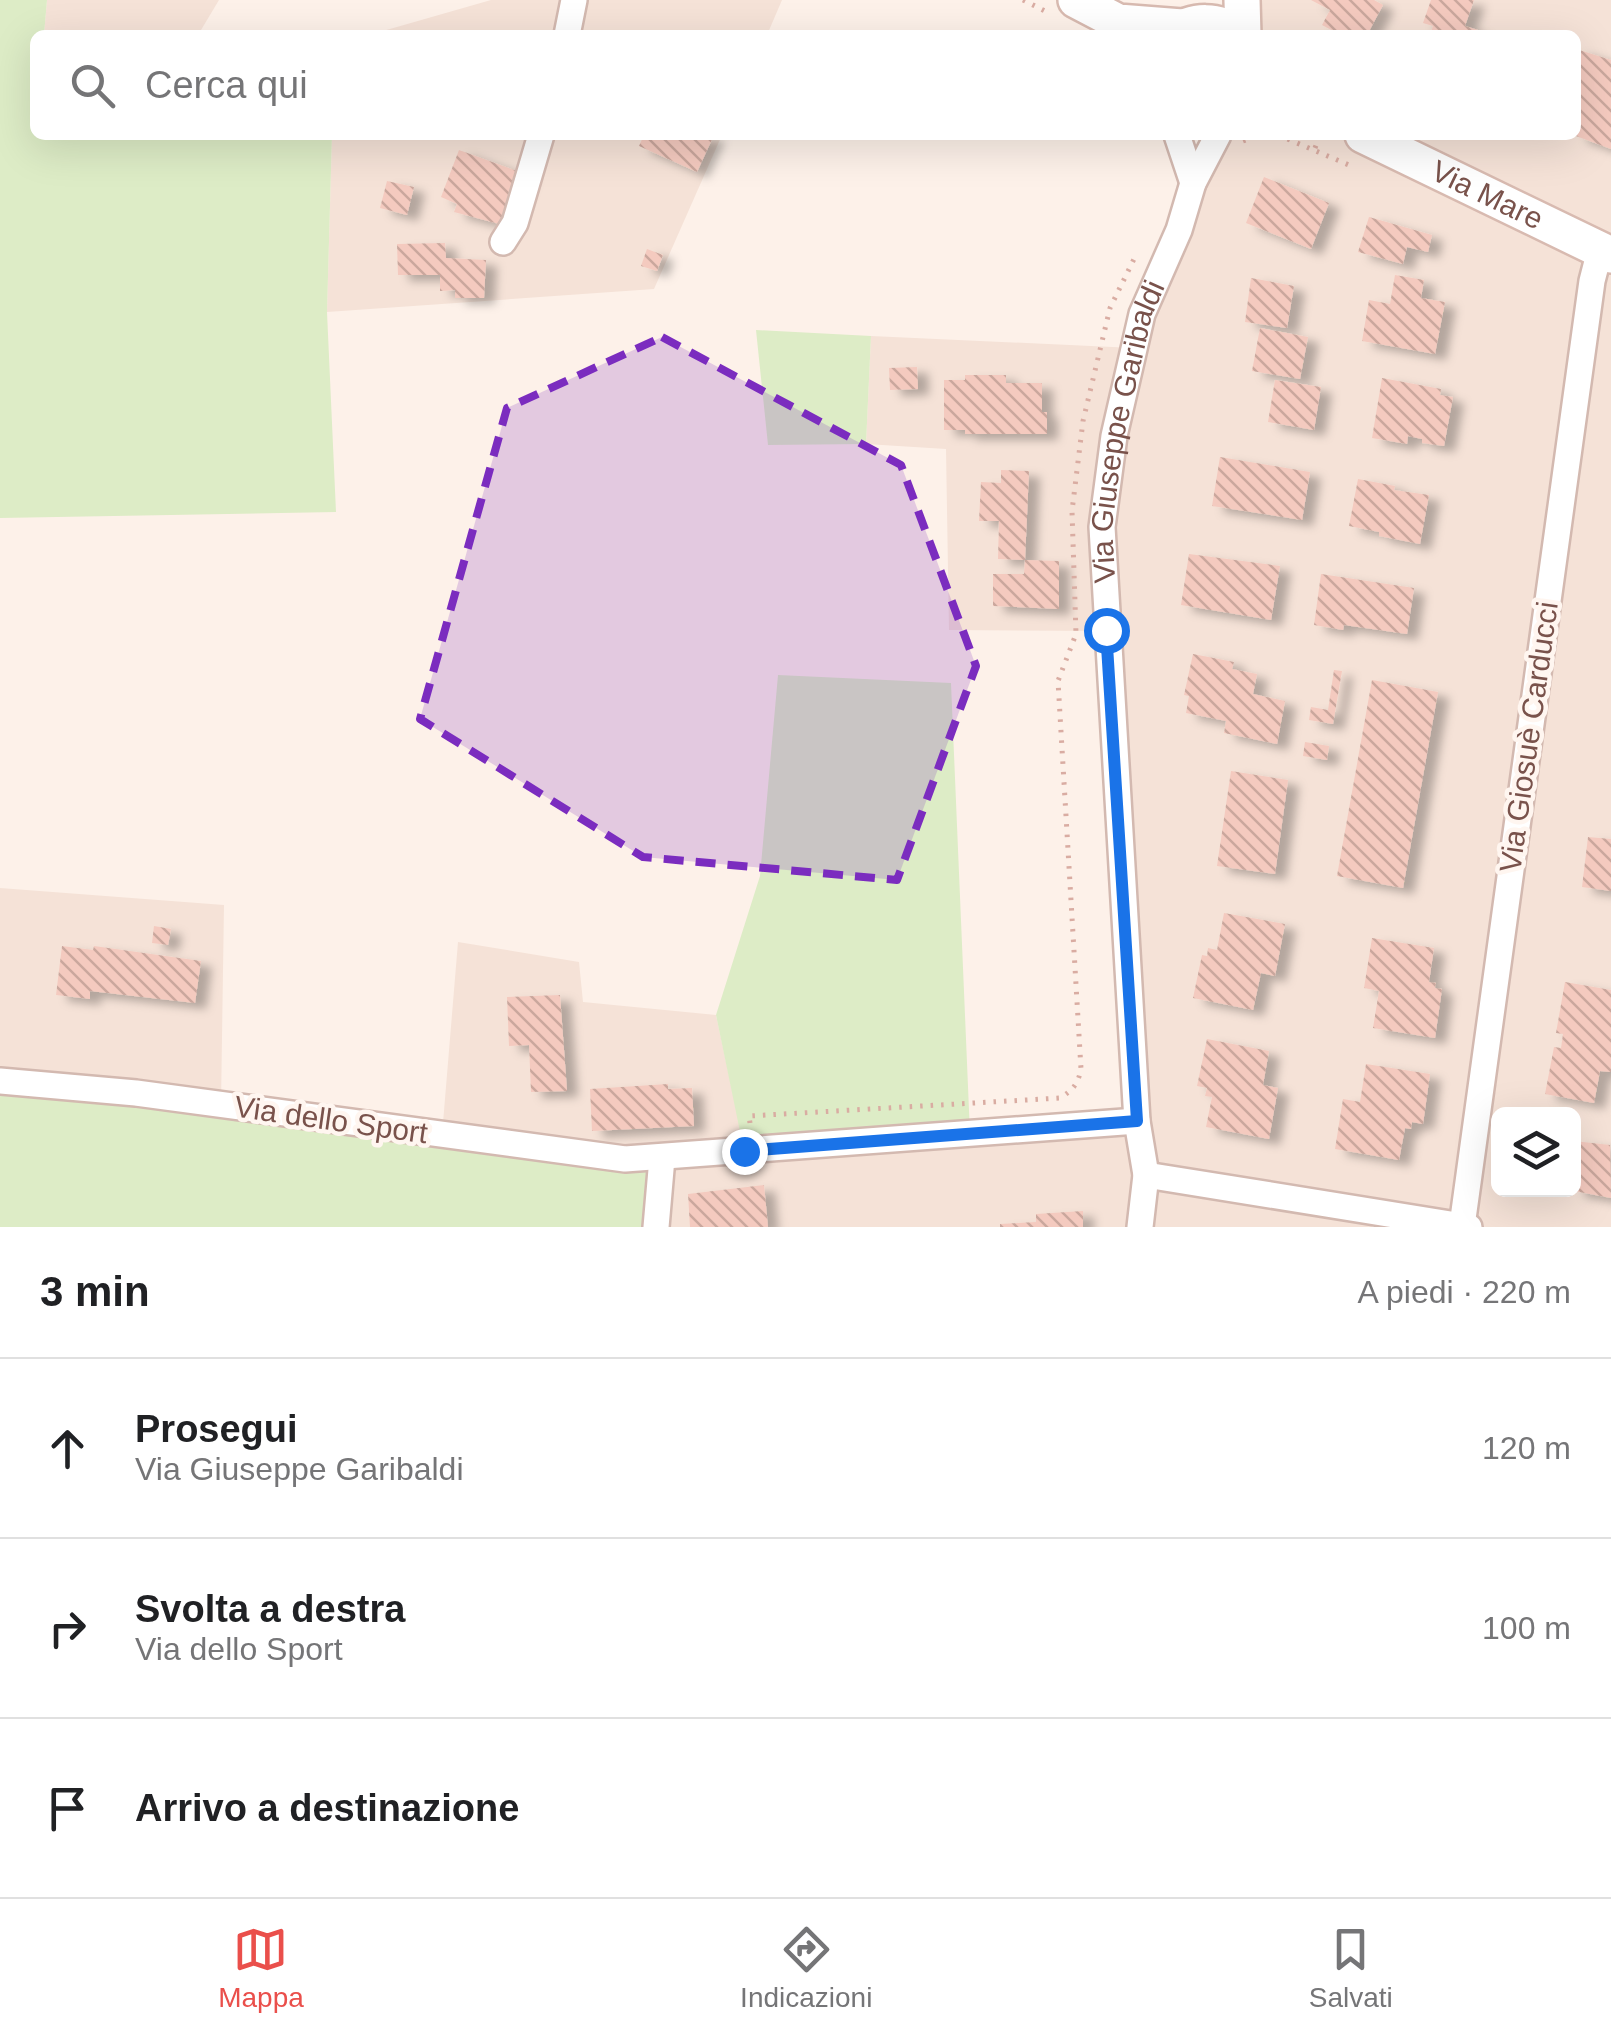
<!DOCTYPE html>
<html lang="it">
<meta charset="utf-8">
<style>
:root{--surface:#fff;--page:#f6f6f6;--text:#202124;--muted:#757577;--line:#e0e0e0;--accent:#ea4f4b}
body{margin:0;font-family:Arial,sans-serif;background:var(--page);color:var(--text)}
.controls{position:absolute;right:30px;bottom:30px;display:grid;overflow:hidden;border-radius:15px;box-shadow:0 10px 40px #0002}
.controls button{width:90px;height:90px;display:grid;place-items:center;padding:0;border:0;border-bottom:2px solid var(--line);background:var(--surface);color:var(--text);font:50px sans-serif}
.stop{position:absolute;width:30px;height:30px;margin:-22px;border:8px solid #1a73e8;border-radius:50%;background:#fff}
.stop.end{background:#1a73e8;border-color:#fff;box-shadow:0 2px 10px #0008}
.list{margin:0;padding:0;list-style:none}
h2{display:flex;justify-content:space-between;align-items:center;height:130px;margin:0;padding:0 40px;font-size:42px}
h2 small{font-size:32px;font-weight:400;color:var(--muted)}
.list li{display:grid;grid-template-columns:65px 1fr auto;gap:30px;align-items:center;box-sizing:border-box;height:180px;padding:0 40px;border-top:2px solid var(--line)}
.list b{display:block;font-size:38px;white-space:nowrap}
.list p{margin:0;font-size:32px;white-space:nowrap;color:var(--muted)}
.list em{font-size:32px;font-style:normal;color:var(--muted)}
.icon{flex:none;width:55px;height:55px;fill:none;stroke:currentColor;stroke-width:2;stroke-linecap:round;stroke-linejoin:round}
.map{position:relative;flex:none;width:1611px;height:1227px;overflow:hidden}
.search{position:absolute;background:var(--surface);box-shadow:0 10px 40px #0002;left:30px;right:30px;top:30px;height:110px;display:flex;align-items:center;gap:25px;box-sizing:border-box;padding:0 35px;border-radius:15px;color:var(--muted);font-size:38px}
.sheet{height:670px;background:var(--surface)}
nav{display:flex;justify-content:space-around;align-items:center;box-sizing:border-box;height:140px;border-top:2px solid var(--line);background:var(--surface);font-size:28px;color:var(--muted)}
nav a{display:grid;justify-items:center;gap:5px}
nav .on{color:var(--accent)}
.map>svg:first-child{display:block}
.residential{fill:#f5e2d7;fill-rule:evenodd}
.grass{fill:#ddecc6}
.building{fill:url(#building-back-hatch);filter:url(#shadow)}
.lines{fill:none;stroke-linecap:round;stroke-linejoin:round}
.street-casing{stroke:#d3b9b0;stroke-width:30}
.secondary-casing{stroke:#d8bab0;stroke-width:40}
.path{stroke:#d9aca2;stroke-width:5;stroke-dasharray:2.5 8;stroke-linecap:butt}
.street{stroke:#fff;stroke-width:25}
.secondary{stroke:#fff;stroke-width:35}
.route{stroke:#1a73e8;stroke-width:12}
.marked{fill:#7b2cbf;fill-opacity:0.2;stroke:#7b2cbf;stroke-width:8;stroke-dasharray:20 12;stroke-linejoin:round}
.labels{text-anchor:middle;stroke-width:9;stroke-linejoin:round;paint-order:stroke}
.street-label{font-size:30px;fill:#79524b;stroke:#fff6f0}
</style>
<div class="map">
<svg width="1611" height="1227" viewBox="0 0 1611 1227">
<defs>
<pattern id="building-back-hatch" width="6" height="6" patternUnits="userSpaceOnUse" patternTransform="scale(2.5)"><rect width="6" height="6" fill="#f4cabf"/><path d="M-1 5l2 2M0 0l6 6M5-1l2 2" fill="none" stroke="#caa79d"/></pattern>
<filter id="shadow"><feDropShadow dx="11" dy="6" stdDeviation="5" flood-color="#0004"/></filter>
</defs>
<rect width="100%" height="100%" fill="#fdf1e9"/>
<!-- residential -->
<g class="residential">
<path d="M 47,0 L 219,0 L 198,35 L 44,35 Z"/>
<path d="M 491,0 L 782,0 L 767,35 L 369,35 Z"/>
<path d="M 1242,0 L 1611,0 L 1611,1227 L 1469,1227 L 1374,1212 L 1372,1227 L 656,1227 L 442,1135 L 458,942 L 579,962 L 583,1002 L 716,1015 L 745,1151 L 1137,1121 L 1106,631 L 949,630 L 946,449 L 866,444 L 871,336 L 1134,348 L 1218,135 L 1576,135 L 1576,35 L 1243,35 ZM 1498,1114 L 1574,1114 L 1574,1190 L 1498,1190 Z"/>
<path d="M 332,135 L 722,135 L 654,289 L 327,312 Z"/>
<path d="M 0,888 L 224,905 L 221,1104 L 0,1081 Z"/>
</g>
<!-- grass -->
<g class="grass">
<path d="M 0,0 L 47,0 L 44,35 L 35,35 L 35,135 L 332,135 L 327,312 L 336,512 L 0,518 Z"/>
<path d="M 756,330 L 871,336 L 866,444 L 768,445 Z"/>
<path d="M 778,675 L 951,683 L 970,1134 L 744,1151 L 716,1015 L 760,876 Z"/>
<path d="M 0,1081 L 662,1158 L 656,1227 L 0,1227 Z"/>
</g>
<!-- building -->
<g class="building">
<path d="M 1311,0 L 1374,0 L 1383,5 L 1367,35 L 1341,35 L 1322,25 L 1330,10 Z"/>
<path d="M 1431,0 L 1474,0 L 1465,26 L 1478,30 L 1477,35 L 1430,35 L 1433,26 L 1423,23 Z"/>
<path d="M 1576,49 L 1611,60 L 1611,149 L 1576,136 L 1580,115 L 1576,114 Z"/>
<path d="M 644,135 L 714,135 L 697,172 L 639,146 Z"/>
<path d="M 459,150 L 525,174 L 503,225 L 454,212 L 457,204 L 441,197 Z"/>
<path d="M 1264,177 L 1329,203 L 1311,249 L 1246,223 Z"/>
<path d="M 387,181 L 414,187 L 407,215 L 380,208 Z"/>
<path d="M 1369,217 L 1432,235 L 1428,252 L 1407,247 L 1403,264 L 1358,252 Z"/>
<path d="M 445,243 L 446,258 L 486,260 L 484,298 L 455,298 L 455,290 L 440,291 L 440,275 L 398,275 L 397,244 Z"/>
<path d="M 647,249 L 663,255 L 657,271 L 641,266 Z"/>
<path d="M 1395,275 L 1424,280 L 1421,298 L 1445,302 L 1435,354 L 1362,341 L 1369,300 L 1390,304 Z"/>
<path d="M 1251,278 L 1294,286 L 1287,328 L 1245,322 Z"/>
<path d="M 1260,328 L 1308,337 L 1300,379 L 1252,371 Z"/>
<path d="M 917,367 L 918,389 L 890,390 L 889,368 Z"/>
<path d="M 965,375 L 1006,375 L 1006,383 L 1042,383 L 1042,412 L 1047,412 L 1047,434 L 965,434 L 965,430 L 944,430 L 944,380 L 965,380 Z"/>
<path d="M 1382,378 L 1441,389 L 1440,395 L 1453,397 L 1444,446 L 1422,443 L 1422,439 L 1408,436 L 1407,444 L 1372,438 Z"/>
<path d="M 1275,380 L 1321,387 L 1314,430 L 1268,422 Z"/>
<path d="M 1220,457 L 1310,472 L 1302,520 L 1212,506 Z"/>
<path d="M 1001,470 L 1029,471 L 1025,560 L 1059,561 L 1059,609 L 993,606 L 993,574 L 1024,574 L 1025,560 L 998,559 L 999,521 L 979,521 L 981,482 L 1001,483 Z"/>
<path d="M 1358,479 L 1395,486 L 1394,490 L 1429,495 L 1420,544 L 1379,536 L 1379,532 L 1349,526 Z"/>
<path d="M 1189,554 L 1280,566 L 1271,620 L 1181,605 Z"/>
<path d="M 1321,574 L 1414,588 L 1407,634 L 1344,625 L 1343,630 L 1314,625 Z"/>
<path d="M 1193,654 L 1234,662 L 1232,669 L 1257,674 L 1253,694 L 1285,701 L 1277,744 L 1224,733 L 1226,721 L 1186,713 L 1189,696 L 1184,695 Z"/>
<path d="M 1334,670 L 1342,671 L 1333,724 L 1309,720 L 1311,707 L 1328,710 Z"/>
<path d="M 1372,680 L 1438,692 L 1403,888 L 1337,876 Z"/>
<path d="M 1305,742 L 1329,746 L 1327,760 L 1303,756 Z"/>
<path d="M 1231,771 L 1288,780 L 1275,874 L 1217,866 Z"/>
<path d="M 1588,837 L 1611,839 L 1611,891 L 1582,887 Z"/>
<path d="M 1224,913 L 1285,924 L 1275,976 L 1261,973 L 1253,1010 L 1193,998 L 1202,955 L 1207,956 L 1208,948 L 1217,950 Z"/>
<path d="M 154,926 L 171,929 L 168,945 L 152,943 Z"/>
<path d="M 1372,938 L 1434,948 L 1429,982 L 1436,983 L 1435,988 L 1442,989 L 1435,1038 L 1373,1028 L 1379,991 L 1364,988 Z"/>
<path d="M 62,946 L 93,950 L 94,946 L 201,961 L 195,1003 L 90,991 L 90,999 L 56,995 Z"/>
<path d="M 1565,982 L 1611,990 L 1611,1072 L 1600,1071 L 1594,1103 L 1545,1094 L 1554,1047 L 1561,1048 L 1563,1034 L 1556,1033 Z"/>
<path d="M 560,995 L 567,1091 L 531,1092 L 529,1045 L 509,1046 L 507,997 Z"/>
<path d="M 1207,1039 L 1269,1051 L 1263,1085 L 1278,1088 L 1269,1139 L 1206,1127 L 1212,1097 L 1205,1096 L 1207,1088 L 1197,1086 Z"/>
<path d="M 1366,1064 L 1430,1074 L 1423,1124 L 1412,1122 L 1411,1129 L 1405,1128 L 1399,1160 L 1335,1149 L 1343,1099 L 1360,1102 Z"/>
<path d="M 668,1084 L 668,1089 L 692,1088 L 694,1126 L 592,1131 L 590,1089 Z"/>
<path d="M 1574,1141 L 1610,1145 L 1611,1198 L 1574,1191 Z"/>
<path d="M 764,1185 L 768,1227 L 690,1227 L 688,1194 Z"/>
<path d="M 1083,1211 L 1083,1227 L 1000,1227 L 1000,1224 L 1036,1222 L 1036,1214 Z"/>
</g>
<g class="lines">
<defs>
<g id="street">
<path d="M 567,35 L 574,0"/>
<path d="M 1177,135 L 1193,183"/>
<path d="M 503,242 L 515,223 L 541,135"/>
<path d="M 0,1081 L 136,1093 L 625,1159 L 1137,1121"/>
<path d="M 1146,1175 L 1469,1227"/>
<path d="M 1462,1226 L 1592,281 L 1600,250"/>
<path d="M 656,1227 L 662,1158"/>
<path id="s1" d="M 1140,1227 L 1146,1175 L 1137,1121 L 1102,527 L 1114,436 L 1142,314 L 1179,230 L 1193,183 L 1218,135"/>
</g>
<g id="secondary">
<path d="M 1076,0 L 1118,22 L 1182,27"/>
<path d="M 1242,0 L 1243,35"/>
<path d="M 1171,35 C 1194,18 1218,19 1240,35"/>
<path id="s2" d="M 1363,135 L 1611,255"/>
</g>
</defs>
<!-- street casing -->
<use href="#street" class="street-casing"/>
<!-- secondary casing -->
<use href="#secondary" class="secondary-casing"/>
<!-- path -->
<g class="path">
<path d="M 1023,0 L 1047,12"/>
<path d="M 1278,135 L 1349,165"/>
<path d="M 1243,141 L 1259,135"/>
<path d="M 1315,148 L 1320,135"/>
<path d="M 750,1123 L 749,1116 L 1060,1098 C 1073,1090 1078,1084 1081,1069 L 1058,681 L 1076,634 L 1072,511 L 1083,421 L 1110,308 L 1136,255"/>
</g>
<!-- street -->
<use href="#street" class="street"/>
<!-- secondary -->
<use href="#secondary" class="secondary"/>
</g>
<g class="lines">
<!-- route -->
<path class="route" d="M 744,1151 L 1137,1121 L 1106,630"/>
</g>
<!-- marked area -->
<path class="marked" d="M 662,337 L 901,465 L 976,666 L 897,880 L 643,857 L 420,719 L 507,408 Z"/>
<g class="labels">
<!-- street labels -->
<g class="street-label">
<text dy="10" stroke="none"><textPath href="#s2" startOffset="138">Via Mare</textPath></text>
<text dy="10" stroke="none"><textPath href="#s1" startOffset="800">Via Giuseppe Garibaldi</textPath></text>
<text transform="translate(1529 737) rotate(-82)" y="10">Via Giosuè Carducci</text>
<text transform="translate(331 1120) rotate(8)" y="10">Via dello Sport</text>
</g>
</g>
</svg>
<div class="controls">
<button><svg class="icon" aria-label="layers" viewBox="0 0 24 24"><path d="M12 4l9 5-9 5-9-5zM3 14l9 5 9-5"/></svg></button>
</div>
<div class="stop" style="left:1106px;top:630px"></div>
<div class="stop end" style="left:744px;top:1151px"></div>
<div class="search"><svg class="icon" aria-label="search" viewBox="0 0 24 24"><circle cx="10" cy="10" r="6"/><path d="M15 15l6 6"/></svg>Cerca qui</div>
</div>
<section class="sheet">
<h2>3 min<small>A piedi · 220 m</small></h2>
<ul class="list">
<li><svg class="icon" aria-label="ahead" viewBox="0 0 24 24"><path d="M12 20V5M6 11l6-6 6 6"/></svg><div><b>Prosegui</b><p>Via Giuseppe Garibaldi</p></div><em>120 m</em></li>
<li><svg class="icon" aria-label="right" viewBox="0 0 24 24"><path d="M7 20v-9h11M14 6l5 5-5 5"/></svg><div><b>Svolta a destra</b><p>Via dello Sport</p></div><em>100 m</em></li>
<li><svg class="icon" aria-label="arrive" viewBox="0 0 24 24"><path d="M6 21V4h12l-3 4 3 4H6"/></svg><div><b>Arrivo a destinazione</b></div></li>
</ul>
</section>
<nav>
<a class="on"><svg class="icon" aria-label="map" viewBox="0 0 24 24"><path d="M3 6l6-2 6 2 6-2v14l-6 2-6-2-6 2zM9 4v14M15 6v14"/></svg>Mappa</a>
<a><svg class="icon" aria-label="directions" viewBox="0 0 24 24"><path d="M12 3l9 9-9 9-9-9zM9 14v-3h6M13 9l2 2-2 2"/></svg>Indicazioni</a>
<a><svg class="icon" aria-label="saved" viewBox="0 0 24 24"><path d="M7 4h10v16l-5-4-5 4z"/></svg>Salvati</a>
</nav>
